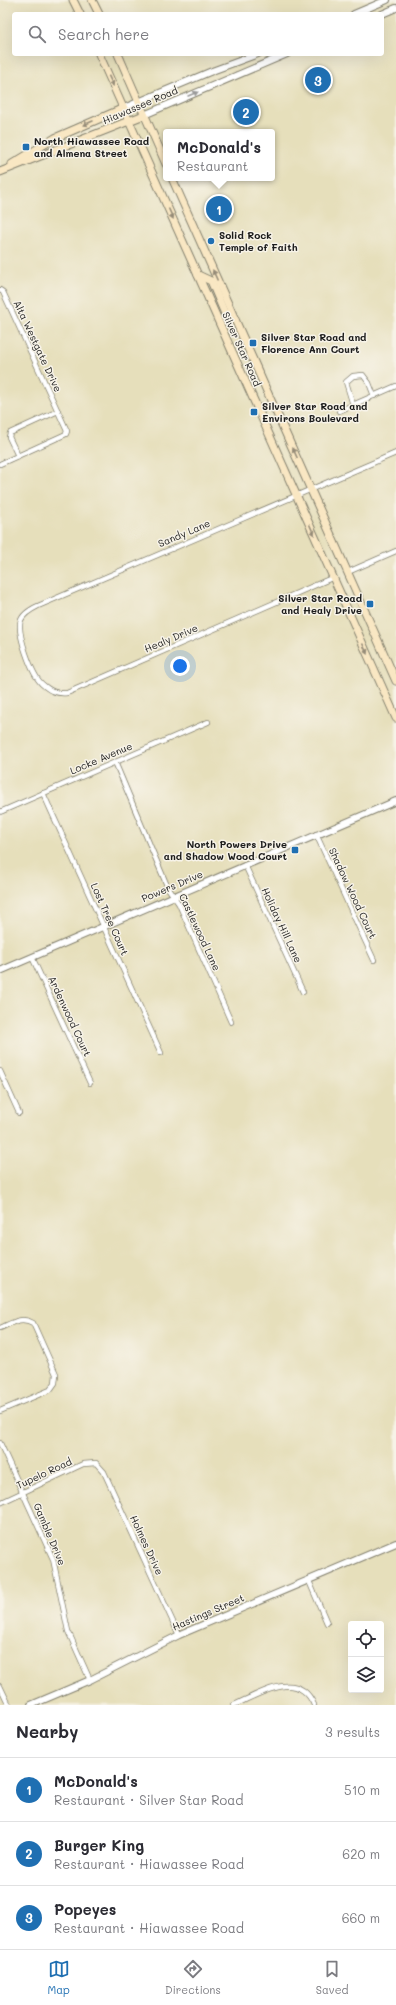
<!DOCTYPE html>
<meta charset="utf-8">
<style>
:root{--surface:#fff;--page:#f7f7f7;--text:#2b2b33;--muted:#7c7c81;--line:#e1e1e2;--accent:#1f6fb2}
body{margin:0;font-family:Mali,sans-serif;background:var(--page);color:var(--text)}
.controls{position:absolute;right:12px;bottom:12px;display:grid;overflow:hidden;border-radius:4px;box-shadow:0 4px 16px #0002}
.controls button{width:36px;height:36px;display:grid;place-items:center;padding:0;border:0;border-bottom:1px solid var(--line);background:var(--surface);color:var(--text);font:20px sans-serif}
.you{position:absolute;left:180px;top:666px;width:14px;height:14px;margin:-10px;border:3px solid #fff;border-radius:50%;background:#1a73e8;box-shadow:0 0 0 6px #1a73e833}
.badge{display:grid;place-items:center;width:26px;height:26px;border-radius:50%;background:var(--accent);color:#fff;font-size:13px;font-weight:700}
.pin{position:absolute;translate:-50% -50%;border:2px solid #fff;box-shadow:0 1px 4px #0006}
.popup{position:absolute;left:163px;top:129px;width:112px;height:52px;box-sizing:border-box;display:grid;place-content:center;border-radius:4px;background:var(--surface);filter:drop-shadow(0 1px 3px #0005);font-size:13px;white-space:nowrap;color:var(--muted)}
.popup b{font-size:15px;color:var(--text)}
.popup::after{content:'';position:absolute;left:50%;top:100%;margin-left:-8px;border:8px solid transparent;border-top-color:var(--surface)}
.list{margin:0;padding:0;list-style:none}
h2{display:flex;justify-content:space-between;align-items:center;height:52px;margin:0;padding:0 16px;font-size:17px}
h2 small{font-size:13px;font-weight:400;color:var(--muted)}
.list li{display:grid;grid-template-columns:26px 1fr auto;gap:12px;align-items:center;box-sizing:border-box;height:64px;padding:0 16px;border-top:1px solid var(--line)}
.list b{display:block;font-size:15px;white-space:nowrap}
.list p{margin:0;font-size:13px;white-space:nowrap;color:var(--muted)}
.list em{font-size:13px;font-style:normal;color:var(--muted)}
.icon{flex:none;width:22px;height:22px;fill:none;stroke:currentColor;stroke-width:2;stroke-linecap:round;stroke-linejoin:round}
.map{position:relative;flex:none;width:396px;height:1705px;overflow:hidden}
.search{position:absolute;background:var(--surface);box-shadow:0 4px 16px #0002;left:12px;right:12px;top:12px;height:44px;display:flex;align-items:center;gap:10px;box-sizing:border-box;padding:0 14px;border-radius:4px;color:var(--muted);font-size:15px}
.sheet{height:244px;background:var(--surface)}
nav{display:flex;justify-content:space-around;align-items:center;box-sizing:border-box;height:56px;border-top:1px solid var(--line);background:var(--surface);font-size:11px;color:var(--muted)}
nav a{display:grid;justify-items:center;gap:2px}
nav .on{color:var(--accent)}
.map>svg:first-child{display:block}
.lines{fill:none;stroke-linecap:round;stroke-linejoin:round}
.minor-casing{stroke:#817e6c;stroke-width:6}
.tertiary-casing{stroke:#817e6c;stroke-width:8}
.secondary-casing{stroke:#817e6c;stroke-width:9}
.minor{stroke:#fff;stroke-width:4.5}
.tertiary{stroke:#fff;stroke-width:6}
.secondary{stroke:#f9e7c3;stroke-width:7}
.oneway{fill:#968c78}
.oneway2{fill:#999}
.poi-dot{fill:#1f6fb2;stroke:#f7f3e8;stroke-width:1.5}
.labels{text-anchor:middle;stroke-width:3;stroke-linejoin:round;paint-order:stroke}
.street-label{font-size:10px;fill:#1c1c1c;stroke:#f7f3e8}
.poi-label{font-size:10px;font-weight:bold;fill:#1c1c1c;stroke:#f7f3e8;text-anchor:start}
</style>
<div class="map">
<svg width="396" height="1705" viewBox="0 0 396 1705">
<rect width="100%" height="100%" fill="#f7f3e8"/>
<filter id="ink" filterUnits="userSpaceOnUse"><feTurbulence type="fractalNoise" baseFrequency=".025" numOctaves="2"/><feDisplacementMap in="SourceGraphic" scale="8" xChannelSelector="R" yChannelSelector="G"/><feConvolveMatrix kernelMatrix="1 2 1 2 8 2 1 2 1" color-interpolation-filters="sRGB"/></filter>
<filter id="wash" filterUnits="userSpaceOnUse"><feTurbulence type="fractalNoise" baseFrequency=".012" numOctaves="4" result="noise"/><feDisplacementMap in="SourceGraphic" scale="16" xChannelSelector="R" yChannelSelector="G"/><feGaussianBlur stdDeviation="0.9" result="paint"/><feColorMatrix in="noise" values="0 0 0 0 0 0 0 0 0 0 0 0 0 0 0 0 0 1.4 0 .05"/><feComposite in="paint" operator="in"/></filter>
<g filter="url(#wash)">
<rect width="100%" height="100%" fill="#e6dfbb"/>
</g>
<g filter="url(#ink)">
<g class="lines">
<defs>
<g id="minor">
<path d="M 0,290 L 3,292 L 67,431 L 66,434 L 0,464"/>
<path d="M 353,405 L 346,382 L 353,376 L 363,375 L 369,383 L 374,396"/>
<path d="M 339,411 L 396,386"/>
<path d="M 18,456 L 9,437 L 10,433 L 58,411"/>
<path d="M 348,572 L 396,551"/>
<path d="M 334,577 L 67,693 C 56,694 50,691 42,684 C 32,675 16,632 21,620 C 24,613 32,609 38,606 L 396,453"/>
<path d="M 115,762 L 168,888 L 179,904 L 231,1022"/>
<path d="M 43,793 L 161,1053"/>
<path d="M 0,812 L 208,722"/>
<path d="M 316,834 L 374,960"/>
<path d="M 245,865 L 303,992"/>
<path d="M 32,957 L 90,1083"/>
<path d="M 0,1071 L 19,1113"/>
<path d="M 0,1328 C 12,1323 21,1316 33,1323 L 56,1374 L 55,1383 L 50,1390 L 0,1411"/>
<path d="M 0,1443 L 53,1559 L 68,1631 L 90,1680"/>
<path d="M 0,1503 L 83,1464 L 96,1463 L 104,1472 L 179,1635"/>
<path d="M 309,1581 L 327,1623"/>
<path d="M 0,1686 L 9,1705"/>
<path d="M 234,1705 C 260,1694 298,1668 314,1705"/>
</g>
<g id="tertiary">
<path d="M 354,14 L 387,0"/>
<path d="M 382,14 L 396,8"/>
<path d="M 124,108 L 212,71 L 258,54"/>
<path d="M 144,115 L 287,54"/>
<path d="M 0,971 L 396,801"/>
<path d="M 31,1705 L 90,1680 L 179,1635 L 396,1543"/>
</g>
<g id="secondary">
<path d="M 73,0 L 80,14"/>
<path d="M 92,0 L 99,14"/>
<path d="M 99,54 L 396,718"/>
<path d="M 118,54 L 166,164"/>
<path d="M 12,164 L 55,138 L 124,108"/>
<path d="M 0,172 L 144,115"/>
<path d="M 172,178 L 396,681"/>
<path d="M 198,275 L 211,281 L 225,314 L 235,320"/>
</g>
</defs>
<!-- minor casing -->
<use href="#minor" class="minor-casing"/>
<!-- tertiary casing -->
<use href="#tertiary" class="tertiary-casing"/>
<!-- secondary casing -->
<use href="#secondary" class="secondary-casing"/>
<!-- minor -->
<use href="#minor" class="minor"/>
<!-- tertiary -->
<use href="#tertiary" class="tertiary"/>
<!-- secondary -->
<use href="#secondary" class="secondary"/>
</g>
<!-- one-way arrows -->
<defs><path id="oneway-solid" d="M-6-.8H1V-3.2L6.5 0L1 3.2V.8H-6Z"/></defs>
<g class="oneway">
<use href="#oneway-solid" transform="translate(111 81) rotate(65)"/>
<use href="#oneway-solid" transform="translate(88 123) rotate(157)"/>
<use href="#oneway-solid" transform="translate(171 214) rotate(66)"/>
<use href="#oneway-solid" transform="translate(215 275) rotate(-114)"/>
<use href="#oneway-solid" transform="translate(295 453) rotate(-114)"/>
<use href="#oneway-solid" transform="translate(312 530) rotate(66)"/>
<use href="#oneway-solid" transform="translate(365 649) rotate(66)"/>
</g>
<use class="oneway2" href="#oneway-solid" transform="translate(193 94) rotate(-23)"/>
</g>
<!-- markers -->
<g class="poi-dot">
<rect x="22" y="143" width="8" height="8" rx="2"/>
<circle cx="211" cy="241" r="4"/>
<rect x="249" y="339" width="8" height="8" rx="2"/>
<rect x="250" y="408" width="8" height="8" rx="2"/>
<rect x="366" y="600" width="8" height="8" rx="2"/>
<rect x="291" y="846" width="8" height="8" rx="2"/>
</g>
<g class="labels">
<!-- street labels -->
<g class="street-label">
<text transform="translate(140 105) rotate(-23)" y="4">Hiawassee Road</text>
<text transform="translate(38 346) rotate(65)" y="4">Alta Westgate Drive</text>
<text transform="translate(242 349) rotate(66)" y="4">Silver Star Road</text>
<text transform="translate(184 533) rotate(-23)" y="4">Sandy Lane</text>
<text transform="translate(171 638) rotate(-23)" y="4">Healy Drive</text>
<text transform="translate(101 758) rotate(-23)" y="4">Locke Avenue</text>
<text transform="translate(172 886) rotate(-23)" y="4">Powers Drive</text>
<text transform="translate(353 893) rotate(65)" y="4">Shadow Wood Court</text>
<text transform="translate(110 919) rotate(66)" y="4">Lost Tree Court</text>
<text transform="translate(282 925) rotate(65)" y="4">Holiday Hill Lane</text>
<text transform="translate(200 932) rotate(65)" y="4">Castlewood Lane</text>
<text transform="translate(70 1016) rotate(65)" y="4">Ardenwood Court</text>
<text transform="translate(44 1473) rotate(-25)" y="4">Tupelo Road</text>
<text transform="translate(50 1534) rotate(67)" y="4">Gamble Drive</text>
<text transform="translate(147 1545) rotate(65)" y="4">Holmes Drive</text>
<text transform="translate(208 1612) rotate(-23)" y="4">Hastings Street</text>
</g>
<!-- poi labels -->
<g class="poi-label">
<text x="34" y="145">North Hiawassee Road<tspan x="34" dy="12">and Almena Street</tspan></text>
<text x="219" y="239">Solid Rock<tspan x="219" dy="12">Temple of Faith</tspan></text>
<text x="261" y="341">Silver Star Road and<tspan x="261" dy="12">Florence Ann Court</tspan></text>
<text x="262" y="410">Silver Star Road and<tspan x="262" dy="12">Environs Boulevard</tspan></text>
<text x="362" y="602" text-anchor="end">Silver Star Road<tspan x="362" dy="12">and Healy Drive</tspan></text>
<text x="287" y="848" text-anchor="end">North Powers Drive<tspan x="287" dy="12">and Shadow Wood Court</tspan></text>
</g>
</g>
</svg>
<div class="controls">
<button><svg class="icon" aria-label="locate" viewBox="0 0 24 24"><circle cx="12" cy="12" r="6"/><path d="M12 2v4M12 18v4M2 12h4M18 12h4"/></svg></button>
<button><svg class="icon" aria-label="layers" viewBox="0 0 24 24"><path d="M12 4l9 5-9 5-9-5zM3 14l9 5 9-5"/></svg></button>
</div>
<div class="you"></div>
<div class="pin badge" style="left:219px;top:209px">1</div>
<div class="popup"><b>McDonald's</b>Restaurant</div>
<div class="pin badge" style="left:246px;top:112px">2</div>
<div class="pin badge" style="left:318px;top:80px">3</div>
<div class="search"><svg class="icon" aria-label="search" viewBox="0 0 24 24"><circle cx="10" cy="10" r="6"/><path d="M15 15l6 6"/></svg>Search here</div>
</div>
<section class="sheet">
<h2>Nearby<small>3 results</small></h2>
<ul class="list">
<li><span class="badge">1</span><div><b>McDonald's</b><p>Restaurant · Silver Star Road</p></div><em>510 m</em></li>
<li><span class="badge">2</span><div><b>Burger King</b><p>Restaurant · Hiawassee Road</p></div><em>620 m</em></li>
<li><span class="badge">3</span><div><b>Popeyes</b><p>Restaurant · Hiawassee Road</p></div><em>660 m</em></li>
</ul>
</section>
<nav>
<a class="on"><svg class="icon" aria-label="map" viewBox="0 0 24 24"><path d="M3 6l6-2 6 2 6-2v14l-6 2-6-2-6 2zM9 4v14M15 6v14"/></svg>Map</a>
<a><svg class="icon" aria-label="directions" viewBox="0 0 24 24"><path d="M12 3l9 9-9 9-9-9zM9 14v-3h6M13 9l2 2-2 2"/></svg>Directions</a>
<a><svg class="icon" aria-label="saved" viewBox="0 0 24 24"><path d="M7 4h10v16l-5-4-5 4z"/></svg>Saved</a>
</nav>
